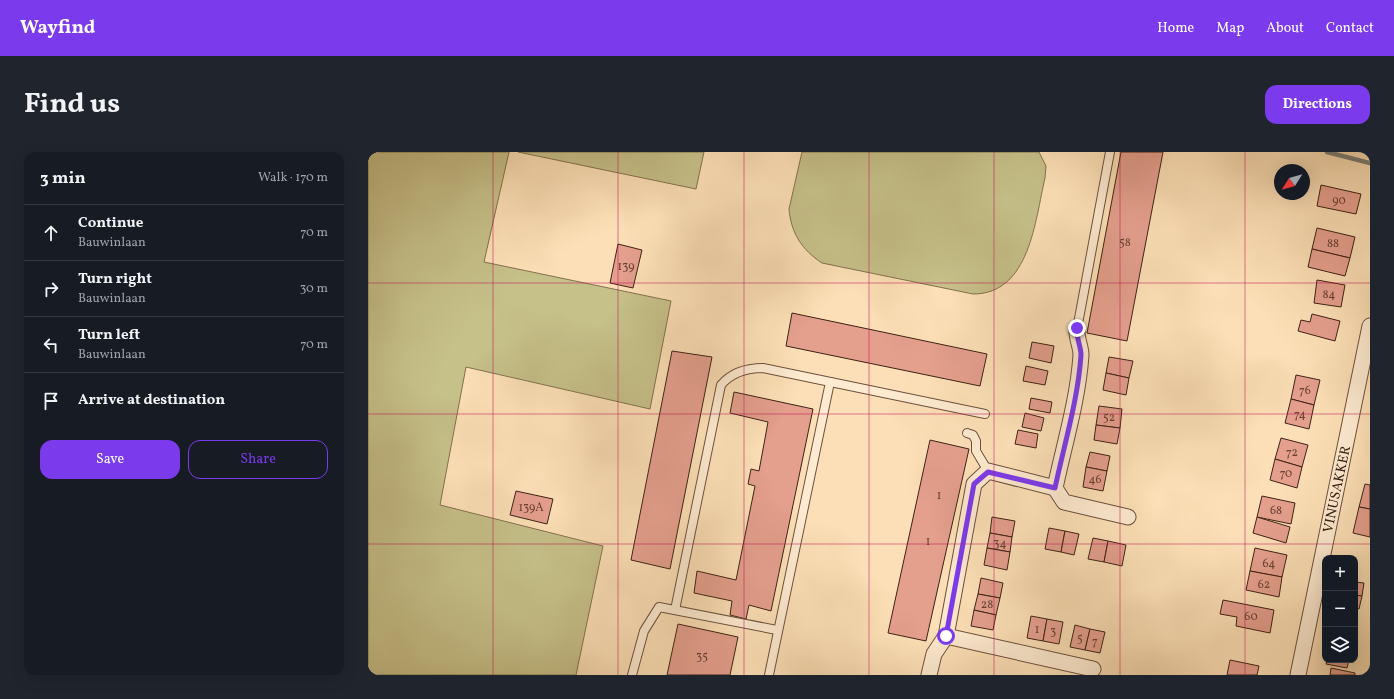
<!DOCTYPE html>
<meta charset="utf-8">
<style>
:root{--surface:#171b24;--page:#20242c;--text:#f1f3f6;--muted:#9ea1a6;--line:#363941;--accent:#7c3aed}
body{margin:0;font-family:Vollkorn,serif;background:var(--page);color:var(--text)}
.controls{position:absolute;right:12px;bottom:12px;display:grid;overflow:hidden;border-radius:8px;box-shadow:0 4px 16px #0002}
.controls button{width:36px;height:36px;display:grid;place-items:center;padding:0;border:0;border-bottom:1px solid var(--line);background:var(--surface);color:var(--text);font:20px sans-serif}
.compass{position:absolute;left:906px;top:12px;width:36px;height:36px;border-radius:50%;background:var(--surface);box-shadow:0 4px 16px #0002;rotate:233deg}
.stop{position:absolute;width:12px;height:12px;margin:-9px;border:3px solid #7c3aed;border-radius:50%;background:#fff}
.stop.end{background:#7c3aed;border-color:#fff;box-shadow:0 1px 4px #0008}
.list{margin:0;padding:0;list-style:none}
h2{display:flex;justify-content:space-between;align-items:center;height:52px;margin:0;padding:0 16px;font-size:17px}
h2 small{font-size:13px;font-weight:400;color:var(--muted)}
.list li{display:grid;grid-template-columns:26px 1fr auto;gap:12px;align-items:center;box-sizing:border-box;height:56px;padding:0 16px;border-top:1px solid var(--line)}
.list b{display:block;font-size:15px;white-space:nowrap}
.list p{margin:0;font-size:13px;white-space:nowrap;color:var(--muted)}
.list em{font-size:13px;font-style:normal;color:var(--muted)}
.actions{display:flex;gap:8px;padding:12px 16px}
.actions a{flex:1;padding:9px 0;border:1px solid var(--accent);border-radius:12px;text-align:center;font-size:14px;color:var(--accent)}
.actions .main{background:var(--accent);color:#fff}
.icon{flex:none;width:22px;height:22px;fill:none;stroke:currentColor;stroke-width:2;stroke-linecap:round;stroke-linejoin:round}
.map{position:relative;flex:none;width:1002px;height:523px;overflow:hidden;border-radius:12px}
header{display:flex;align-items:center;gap:24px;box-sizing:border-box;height:56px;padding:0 20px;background:var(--accent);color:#fff}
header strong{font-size:19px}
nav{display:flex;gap:22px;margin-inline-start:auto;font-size:14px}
.intro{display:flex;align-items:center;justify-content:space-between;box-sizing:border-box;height:96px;padding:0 24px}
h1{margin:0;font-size:28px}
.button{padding:10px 18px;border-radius:12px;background:var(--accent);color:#fff;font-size:14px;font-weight:700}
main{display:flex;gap:24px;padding:0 24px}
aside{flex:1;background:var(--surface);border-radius:12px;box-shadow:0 4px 16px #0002}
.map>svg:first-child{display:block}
.green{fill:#c6c089;stroke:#82714f}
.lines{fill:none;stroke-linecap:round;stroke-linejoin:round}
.stream{stroke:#797e75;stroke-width:4.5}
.building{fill:#e49f8d;stroke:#3e2215}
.lane-casing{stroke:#6e513d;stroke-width:10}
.street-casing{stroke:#6e513d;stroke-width:17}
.lane{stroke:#fdead0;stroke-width:8}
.street{stroke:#fdead0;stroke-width:15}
.route{stroke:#7c3aed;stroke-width:5}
.grid{fill:none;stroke:#c2185b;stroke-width:1;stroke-opacity:0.55}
.labels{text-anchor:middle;stroke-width:3.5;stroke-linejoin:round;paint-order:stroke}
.number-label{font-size:12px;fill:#684133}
.street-label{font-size:14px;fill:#3e2215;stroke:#fdead0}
</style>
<header>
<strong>Wayfind</strong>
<nav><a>Home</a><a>Map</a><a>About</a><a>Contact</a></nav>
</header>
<div class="intro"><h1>Find us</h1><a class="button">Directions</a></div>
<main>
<aside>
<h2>3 min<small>Walk · 170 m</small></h2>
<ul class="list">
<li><svg class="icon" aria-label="ahead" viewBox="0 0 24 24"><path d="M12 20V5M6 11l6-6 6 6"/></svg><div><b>Continue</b><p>Bauwinlaan</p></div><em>70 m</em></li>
<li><svg class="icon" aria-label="right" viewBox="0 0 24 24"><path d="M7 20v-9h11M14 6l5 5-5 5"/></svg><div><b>Turn right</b><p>Bauwinlaan</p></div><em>30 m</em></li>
<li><svg class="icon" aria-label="left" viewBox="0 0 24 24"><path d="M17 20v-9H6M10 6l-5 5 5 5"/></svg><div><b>Turn left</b><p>Bauwinlaan</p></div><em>70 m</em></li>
<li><svg class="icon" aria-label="arrive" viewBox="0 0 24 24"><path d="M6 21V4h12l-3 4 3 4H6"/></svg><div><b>Arrive at destination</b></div></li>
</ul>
<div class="actions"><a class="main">Save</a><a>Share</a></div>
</aside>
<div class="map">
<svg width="1002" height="523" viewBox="0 0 1002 523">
<rect width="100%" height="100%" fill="#fcdfb6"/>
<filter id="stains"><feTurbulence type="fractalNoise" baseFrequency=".005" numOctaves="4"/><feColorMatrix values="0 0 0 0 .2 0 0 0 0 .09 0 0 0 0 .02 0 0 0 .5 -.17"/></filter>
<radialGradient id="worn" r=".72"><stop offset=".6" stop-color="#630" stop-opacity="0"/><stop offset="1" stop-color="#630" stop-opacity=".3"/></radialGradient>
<!-- green -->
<g class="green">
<path d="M 0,0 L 141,0 L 116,110 L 303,149 L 282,257 L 98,215 L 72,353 L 235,394 L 208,523 L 0,523 Z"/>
<path d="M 150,0 L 336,0 L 328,37 Z"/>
<path d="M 434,0 L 671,0 L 678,14 L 677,26 C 667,68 662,142 605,142 L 454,111 C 434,98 423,81 421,57 Z"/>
</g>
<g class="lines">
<!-- stream -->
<path class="stream" d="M 959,0 L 1002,11"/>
</g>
<!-- building -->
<g class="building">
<path d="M 753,0 L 795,0 L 759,189 L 719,181 Z"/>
<path d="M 953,33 L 993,42 L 988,62 L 949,54 Z"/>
<path d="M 949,76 L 987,85 L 982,106 L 944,97 Z"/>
<path d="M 250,92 L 274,98 L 265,136 L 242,131 Z"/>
<path d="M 944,97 L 982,106 L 977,124 L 940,115 Z"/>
<path d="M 949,128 L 977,133 L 973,155 L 946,151 Z"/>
<path d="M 424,161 L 619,202 L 612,234 L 418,194 Z"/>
<path d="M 944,162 L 972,169 L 967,189 L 930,179 L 933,168 L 942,170 Z"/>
<path d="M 664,190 L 686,194 L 683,211 L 661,206 Z"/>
<path d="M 304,199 L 344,205 L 302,417 L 263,408 Z"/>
<path d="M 741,205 L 765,209 L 761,226 L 738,221 Z"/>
<path d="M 658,214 L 680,219 L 677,233 L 655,229 Z"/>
<path d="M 738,221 L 761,226 L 758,243 L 735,238 Z"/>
<path d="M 928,223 L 952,228 L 946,253 L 923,247 Z"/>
<path d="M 366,240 L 445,257 L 403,459 L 381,453 L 378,467 L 362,463 L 364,449 L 326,441 L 329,419 L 368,428 L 387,334 L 380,332 L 383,317 L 391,319 L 400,270 L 362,261 Z"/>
<path d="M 663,246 L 684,250 L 682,261 L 661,257 Z"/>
<path d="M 923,247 L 946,253 L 941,277 L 917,271 Z"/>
<path d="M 731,254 L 754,257 L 752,276 L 728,273 Z"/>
<path d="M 657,261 L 676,266 L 673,279 L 654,275 Z"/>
<path d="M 728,273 L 752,276 L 749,292 L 726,288 Z"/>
<path d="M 650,278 L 670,282 L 668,296 L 647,292 Z"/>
<path d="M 913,286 L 940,293 L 934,315 L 907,307 Z"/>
<path d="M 562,288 L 601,297 L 558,489 L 520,481 Z"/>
<path d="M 722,300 L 742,304 L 739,319 L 718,315 Z"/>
<path d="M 907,307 L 934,315 L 929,336 L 902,328 Z"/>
<path d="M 718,315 L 739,319 L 735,339 L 715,335 Z"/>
<path d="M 997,332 L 1002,333 L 1002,357 L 991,355 Z"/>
<path d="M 148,339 L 185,347 L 179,372 L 142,363 Z"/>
<path d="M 894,344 L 927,351 L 923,372 L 889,365 Z"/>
<path d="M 991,355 L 1002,357 L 1002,385 L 985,381 Z"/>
<path d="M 624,365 L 647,369 L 644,385 L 622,381 Z"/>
<path d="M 889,365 L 922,375 L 918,391 L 885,381 Z"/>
<path d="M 681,376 L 697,379 L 693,400 L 677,397 Z"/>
<path d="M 697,379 L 711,382 L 706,403 L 693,400 Z"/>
<path d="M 622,381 L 644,385 L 642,400 L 619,396 Z"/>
<path d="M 725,386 L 740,389 L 736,410 L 720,407 Z"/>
<path d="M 740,389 L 758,393 L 754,414 L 736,410 Z"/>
<path d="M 619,396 L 642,400 L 639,418 L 616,413 Z"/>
<path d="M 887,396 L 919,403 L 914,425 L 882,419 Z"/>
<path d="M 882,419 L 914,425 L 911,445 L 878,438 Z"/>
<path d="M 613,426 L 635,431 L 632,446 L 610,442 Z"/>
<path d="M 987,430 L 996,431 L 994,444 L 987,443 Z"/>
<path d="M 610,442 L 632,446 L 628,463 L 606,458 Z"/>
<path d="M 987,443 L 994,444 L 991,457 L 987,456 Z"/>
<path d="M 855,448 L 906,458 L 902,481 L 868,474 L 869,465 L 852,462 Z"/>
<path d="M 606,458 L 628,463 L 625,478 L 603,474 Z"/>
<path d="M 663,464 L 679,467 L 675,489 L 659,486 Z"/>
<path d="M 679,467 L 695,470 L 691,492 L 675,489 Z"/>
<path d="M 310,472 L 370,485 L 362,523 L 299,523 Z"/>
<path d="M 707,473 L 722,477 L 717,498 L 702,495 Z"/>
<path d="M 722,477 L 737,480 L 732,501 L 717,498 Z"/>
<path d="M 862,508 L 891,514 L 889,523 L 859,523 Z"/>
<path d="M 959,508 L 981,508 L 979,516 L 958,512 Z"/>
<path d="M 963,516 L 987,521 L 987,523 L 962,523 Z"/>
</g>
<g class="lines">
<defs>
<g id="lane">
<path d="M 709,177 L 742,0"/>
<path d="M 599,281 L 605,283 L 608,289 L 608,299 L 620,319"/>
<path d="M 307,458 L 353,233 C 364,220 378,216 395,216 L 617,262"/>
<path d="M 264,523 L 276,479 L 291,455 L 409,478"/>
<path d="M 401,523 L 462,230"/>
</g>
<g id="street">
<path d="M 687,336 L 696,350 L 760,365"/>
<path d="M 578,484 L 725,517"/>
<path d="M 561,523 L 566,502 L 578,484 L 606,332 L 620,319 L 687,336 C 696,293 710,248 713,203 C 713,194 708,186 709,177"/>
<path d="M 930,523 L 1002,174"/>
</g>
</defs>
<!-- lane casing -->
<use href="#lane" class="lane-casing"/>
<!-- street casing -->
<use href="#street" class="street-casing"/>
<!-- lane -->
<use href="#lane" class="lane"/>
<!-- street -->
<use href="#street" class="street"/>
</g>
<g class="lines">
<!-- route -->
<path class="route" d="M 578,484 L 606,332 L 620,320 L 687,336 C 696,293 710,248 713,203 C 713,194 708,186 709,176"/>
</g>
<!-- grid -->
<path class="grid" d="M 125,0 L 125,523M 250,0 L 250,523M 376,0 L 376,523M 501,0 L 501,523M 626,0 L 626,523M 752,0 L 752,523M 877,0 L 877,523M 0,131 L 1002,131M 0,262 L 1002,262M 0,392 L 1002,392"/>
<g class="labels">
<!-- number labels -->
<g class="number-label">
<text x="971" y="52">90</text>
<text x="757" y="94">58</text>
<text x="965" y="95">88</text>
<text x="258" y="118">139</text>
<text x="961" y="146">84</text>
<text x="937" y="242">76</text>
<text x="932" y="266">74</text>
<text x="741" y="269">52</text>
<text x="924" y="304">72</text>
<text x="918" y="325">70</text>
<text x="727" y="331">46</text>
<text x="571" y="347">1</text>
<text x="163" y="359">139A</text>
<text x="908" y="362">68</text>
<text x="560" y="393">1</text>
<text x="632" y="395">34</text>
<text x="901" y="415">64</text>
<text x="896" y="436">62</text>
<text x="619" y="456">28</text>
<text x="883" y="468">60</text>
<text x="669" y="481">1</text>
<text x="685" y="483">3</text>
<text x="712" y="490">5</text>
<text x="727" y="493">7</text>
<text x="334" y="508">35</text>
</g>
<!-- street labels -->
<g class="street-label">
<text transform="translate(968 337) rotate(-78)" y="5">VINUSAKKER</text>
</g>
</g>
<rect width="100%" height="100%" filter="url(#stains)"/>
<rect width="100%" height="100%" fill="url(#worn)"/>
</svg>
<div class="controls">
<button>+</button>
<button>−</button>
<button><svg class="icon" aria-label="layers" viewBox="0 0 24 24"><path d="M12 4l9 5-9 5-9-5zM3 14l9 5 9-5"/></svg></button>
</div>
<svg class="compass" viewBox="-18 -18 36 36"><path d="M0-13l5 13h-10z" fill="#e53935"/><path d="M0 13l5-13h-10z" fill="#9ea1a6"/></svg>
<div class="stop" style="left:578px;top:484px"></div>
<div class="stop end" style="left:709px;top:176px"></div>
</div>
</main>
